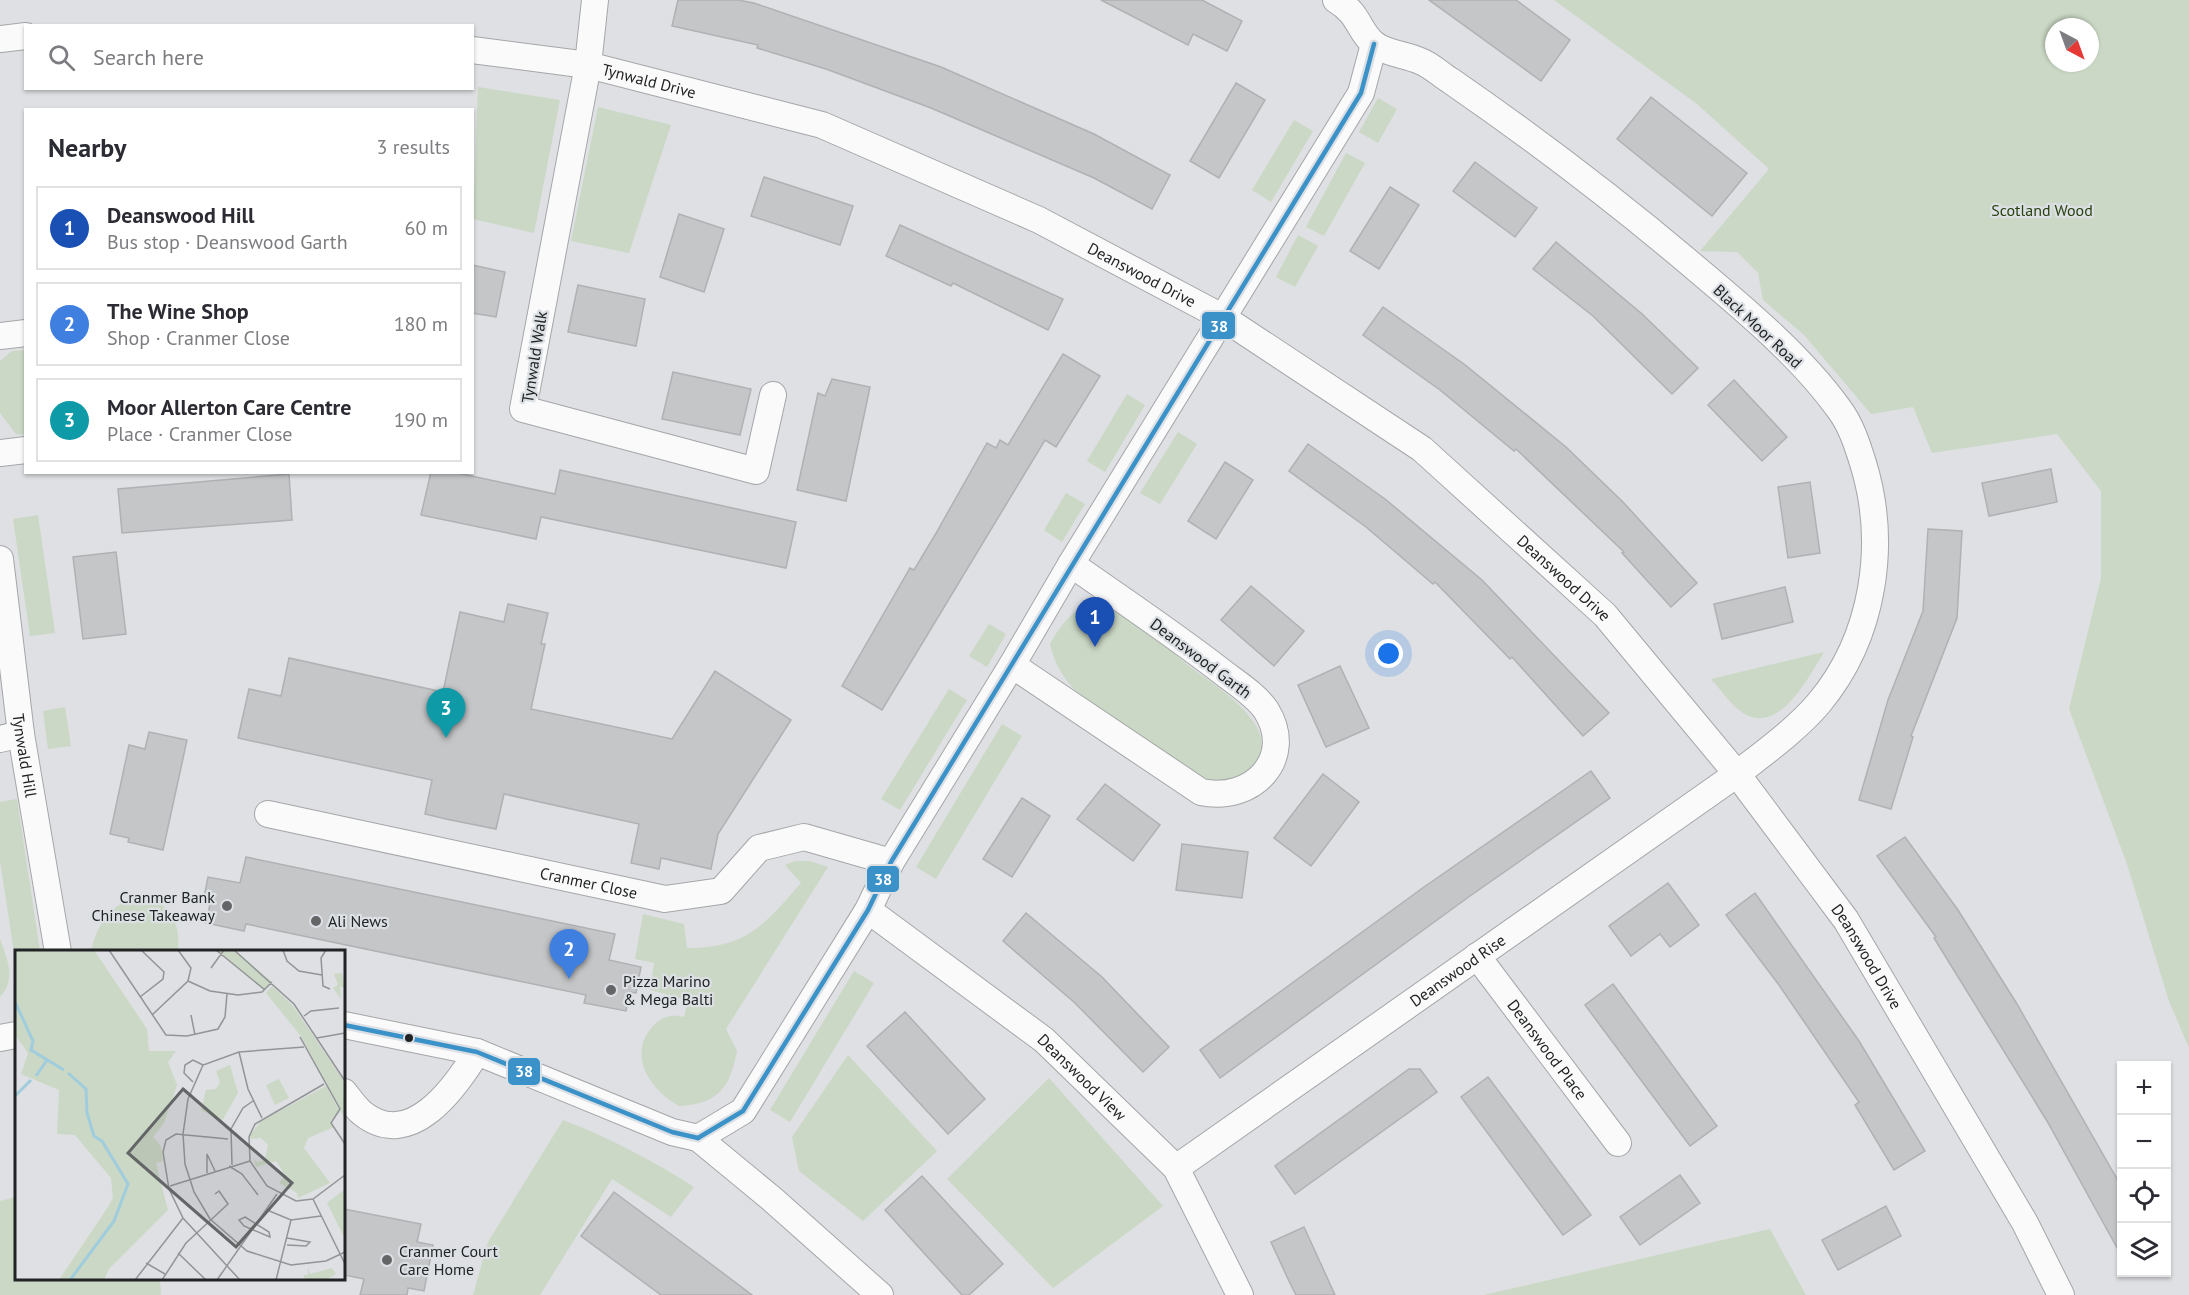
<!DOCTYPE html>
<meta charset="utf-8">
<style>
:root{--surface:#fff;--page:#f2f2f3;--text:#2b2b33;--muted:#7c7c81;--line:#e1e1e2;--accent:#b45309}
body{margin:0;font-family:"PT Sans",sans-serif;background:var(--page);color:var(--text)}
.controls{position:absolute;right:18px;bottom:18px;display:grid;overflow:hidden;border-radius:0px;box-shadow:0 2px 4px #0004}
.controls button{width:54px;height:54px;display:grid;place-items:center;padding:0;border:0;border-bottom:2px solid var(--line);background:var(--surface);color:var(--text);font:30px sans-serif}
.compass{position:absolute;left:2045px;top:18px;width:54px;height:54px;border-radius:50%;background:var(--surface);box-shadow:0 2px 4px #0004;rotate:139deg}
.you{position:absolute;left:1389px;top:654px;width:21px;height:21px;margin:-15px;border:4px solid #fff;border-radius:50%;background:#1a73e8;box-shadow:0 0 0 9px #1a73e833}
.badge{display:grid;place-items:center;width:39px;height:39px;border-radius:50%;background:var(--accent);color:#fff;font-size:20px;font-weight:700}
.pin{position:absolute;translate:-50% -50px;filter:drop-shadow(0 2px 3px #0008)}
.pin::after{content:'';position:absolute;top:32px;width:21px;height:18px;background:inherit;clip-path:polygon(0 0,100% 0,50% 100%)}
.list{margin:0;padding:0;list-style:none}
h2{display:flex;justify-content:space-between;align-items:center;height:78px;margin:0;padding:0 24px;font-size:26px}
h2 small{font-size:20px;font-weight:400;color:var(--muted)}
.list li{display:grid;grid-template-columns:39px 1fr auto;gap:18px;align-items:center;box-sizing:border-box;height:84px;margin:0 12px 12px;padding:0 12px;border:2px solid var(--line);border-radius:0px}
.list b{display:block;font-size:22px;white-space:nowrap}
.list p{margin:0;font-size:20px;white-space:nowrap;color:var(--muted)}
.list em{font-size:20px;font-style:normal;color:var(--muted)}
.icon{flex:none;width:33px;height:33px;fill:none;stroke:currentColor;stroke-width:2;stroke-linecap:round;stroke-linejoin:round}
.map{position:relative;flex:none;width:2189px;height:1295px;overflow:hidden}
.search{position:absolute;background:var(--surface);box-shadow:0 2px 4px #0004;left:24px;top:24px;width:450px;height:66px;display:flex;align-items:center;gap:15px;box-sizing:border-box;padding:0 21px;border-radius:0px;color:var(--muted);font-size:22px}
.panel{position:absolute;background:var(--surface);box-shadow:0 2px 4px #0004;left:24px;top:108px;width:450px;height:366px;border-radius:0px}
.map>svg:first-child{display:block}
.green{fill:#cbd8c5;fill-rule:evenodd}
.building{fill:#c4c6c8;stroke:#afb1b3;stroke-width:1.5}
.lines{fill:none;stroke-linecap:round;stroke-linejoin:round}
.minor-casing{stroke:#a4a6a8;stroke-width:28}
.minor{stroke:#fafafb;stroke-width:26}
.bus-1-casing{stroke:#dce0e5;stroke-width:9}
.bus-1{stroke:#3a92c8;stroke-width:4.5}
.poi-dot{fill:#636567;stroke:#dce0e5;stroke-width:2}
.bus-dot{fill:#212324;stroke:#dce0e5;stroke-width:2}
.labels{text-anchor:middle;stroke-width:4.5;stroke-linejoin:round;paint-order:stroke}
.street-label{font-size:16px;fill:#212324;stroke:#dce0e5}
.park-label{font-size:16px;fill:#27400c;stroke:#dce0e5}
.poi-label{font-size:16px;fill:#212324;stroke:#dce0e5;text-anchor:start}
.inset-river{fill:none;stroke:#a0cddd;stroke-width:3}
.inset-road{fill:none;stroke:#929497;stroke-width:1.5}
.view{fill:#636567;fill-opacity:0.15;stroke:#636567;stroke-width:3}
.inset-edge{fill:none;stroke:#212324;stroke-width:3}
.line-badge{stroke:#dce0e5;stroke-width:2}
.badge-label{font-size:16px;text-anchor:middle;font-weight:bold;fill:#fff}
</style>
<div class="map">
<svg width="2189" height="1295" viewBox="0 0 2189 1295">
<rect width="100%" height="100%" fill="#dee0e3"/>
<!-- green -->
<g class="green">
<path d="M 1554,0 L 2189,0 L 2189,1048 L 2169,1001 L 2127,864 L 2069,709 L 2101,578 L 2101,491 L 2057,434 L 1932,453 L 1913,407 L 1871,414 L 1804,335 L 1763,300 L 1758,273 L 1737,252 L 1700,251 L 1769,169 L 1697,104 ZM 2054,27 L 2090,27 L 2090,63 L 2054,63 Z"/>
<path d="M 478,87 L 560,100 L 534,233 L 473,219 Z"/>
<path d="M 1378,98 L 1397,109 L 1378,143 L 1359,132 Z"/>
<path d="M 598,107 L 671,125 L 629,253 L 571,241 Z"/>
<path d="M 1294,120 L 1313,131 L 1271,202 L 1252,190 Z"/>
<path d="M 1346,153 L 1365,163 L 1324,236 L 1306,227 Z"/>
<path d="M 1298,235 L 1318,246 L 1295,287 L 1276,277 Z"/>
<path d="M 25,350 L 26,350 L 25,435 L 16,434 L 0,413 L 0,361 L 12,351 Z"/>
<path d="M 1127,394 L 1145,405 L 1105,472 L 1087,461 Z"/>
<path d="M 1178,432 L 1197,444 L 1160,504 L 1140,493 Z"/>
<path d="M 1066,493 L 1085,504 L 1062,542 L 1044,530 Z"/>
<path d="M 38,515 L 55,633 L 30,636 L 13,519 Z"/>
<path d="M 1086,603 C 1126,605 1162,645 1193,669 C 1217,687 1285,729 1254,765 C 1248,772 1237,781 1227,782 C 1221,783 1207,779 1200,777 C 1172,764 1146,741 1121,723 C 1106,711 1087,701 1073,688 C 1061,675 1054,661 1050,644 C 1059,627 1070,614 1086,603 Z"/>
<path d="M 989,624 L 1006,634 L 987,667 L 969,656 Z"/>
<path d="M 1824,652 C 1809,676 1780,736 1743,713 C 1731,705 1721,690 1711,679 Z"/>
<path d="M 949,689 L 967,700 L 900,810 L 881,799 Z"/>
<path d="M 65,707 L 71,746 L 48,749 L 43,711 Z"/>
<path d="M 1002,724 L 1022,736 L 936,879 L 916,867 Z"/>
<path d="M 17,799 L 40,951 L 16,952 L 15,959 L 0,861 L 0,802 Z"/>
<path d="M 795,861 L 810,861 L 828,867 L 726,1029 L 737,1051 C 730,1088 718,1104 679,1106 C 651,1091 627,1056 652,1027 C 662,1016 671,1014 684,1017 L 688,1000 L 650,990 L 654,963 L 635,959 L 643,914 L 684,924 L 687,948 C 747,948 764,925 801,883 L 785,865 Z"/>
<path d="M 137,897 C 169,899 181,922 178,951 L 91,951 C 97,925 110,904 137,897 Z"/>
<path d="M 0,939 C 7,959 17,979 0,997 Z"/>
<path d="M 854,971 L 874,983 L 790,1122 L 770,1110 Z"/>
<path d="M 848,1055 L 937,1151 L 863,1221 L 799,1171 L 792,1137 Z"/>
<path d="M 1049,1078 L 1163,1206 L 1053,1288 L 947,1179 Z"/>
<path d="M 563,1120 C 610,1138 652,1160 694,1187 L 671,1217 L 612,1179 L 540,1295 L 473,1295 L 488,1242 Z"/>
<path d="M 16,1197 L 16,1278 L 160,1279 L 161,1295 L 0,1295 L 0,1201 Z"/>
<path d="M 1770,1229 L 1806,1295 L 1484,1295 Z"/>
</g>
<!-- building -->
<g class="building">
<path d="M 678,0 L 738,0 L 754,3 L 941,67 L 1094,134 L 1170,175 L 1152,209 L 1094,178 L 931,108 L 826,69 L 757,48 L 758,45 L 672,26 Z"/>
<path d="M 1101,0 L 1202,0 L 1242,21 L 1227,51 L 1193,34 L 1188,45 Z"/>
<path d="M 1429,0 L 1516,0 L 1570,40 L 1541,81 Z"/>
<path d="M 1236,83 L 1265,100 L 1219,178 L 1190,161 Z"/>
<path d="M 1651,97 L 1747,173 L 1712,216 L 1617,139 Z"/>
<path d="M 1475,162 L 1537,208 L 1515,237 L 1453,191 Z"/>
<path d="M 764,177 L 853,206 L 840,245 L 751,216 Z"/>
<path d="M 1390,187 L 1419,205 L 1379,269 L 1350,251 Z"/>
<path d="M 679,214 L 724,229 L 704,292 L 660,277 Z"/>
<path d="M 900,225 L 1063,299 L 1048,330 L 953,283 L 951,286 L 886,256 Z"/>
<path d="M 1556,242 L 1641,313 L 1698,368 L 1672,394 L 1593,316 L 1533,269 Z"/>
<path d="M 472,265 L 505,272 L 496,317 L 472,313 Z"/>
<path d="M 578,285 L 645,299 L 636,346 L 568,332 Z"/>
<path d="M 1383,307 L 1464,364 L 1566,447 L 1623,502 L 1697,583 L 1671,607 L 1622,553 L 1624,552 L 1516,449 L 1514,451 L 1440,390 L 1363,335 Z"/>
<path d="M 1063,354 L 1100,376 L 1056,447 L 1045,440 L 882,710 L 842,686 L 910,568 L 914,570 L 935,535 L 987,443 L 996,448 L 1000,440 L 1008,445 Z"/>
<path d="M 673,372 L 751,389 L 740,435 L 662,419 Z"/>
<path d="M 832,379 L 870,387 L 846,501 L 797,490 L 818,393 L 825,396 Z"/>
<path d="M 1734,380 L 1787,437 L 1762,461 L 1708,405 Z"/>
<path d="M 1308,444 L 1385,499 L 1482,580 L 1609,713 L 1583,736 L 1512,657 L 1510,659 L 1435,582 L 1433,584 L 1366,527 L 1289,471 Z"/>
<path d="M 1225,462 L 1253,480 L 1216,539 L 1188,521 Z"/>
<path d="M 2051,469 L 2057,502 L 1989,516 L 1982,483 Z"/>
<path d="M 560,470 L 796,522 L 786,568 L 541,517 L 536,539 L 421,515 L 431,472 L 453,472 L 555,494 Z"/>
<path d="M 289,474 L 292,520 L 122,533 L 118,489 Z"/>
<path d="M 1810,482 L 1820,553 L 1788,558 L 1778,487 Z"/>
<path d="M 1928,529 L 1962,531 L 1957,618 L 1911,736 L 1913,737 L 1891,809 L 1859,800 L 1888,700 L 1923,611 Z"/>
<path d="M 116,552 L 126,634 L 83,639 L 73,557 Z"/>
<path d="M 1251,586 L 1304,631 L 1274,666 L 1221,620 Z"/>
<path d="M 1785,587 L 1793,622 L 1722,639 L 1714,604 Z"/>
<path d="M 508,604 L 548,613 L 541,644 L 545,644 L 531,709 L 672,739 L 715,671 L 791,720 L 718,834 L 711,869 L 661,858 L 659,869 L 631,863 L 639,824 L 504,794 L 496,829 L 446,819 L 425,814 L 432,780 L 238,738 L 249,689 L 281,696 L 289,658 L 443,692 L 460,612 L 504,622 Z"/>
<path d="M 1340,666 L 1369,728 L 1326,747 L 1298,685 Z"/>
<path d="M 149,732 L 187,740 L 163,850 L 128,842 L 129,838 L 110,834 L 129,745 L 145,749 Z"/>
<path d="M 1591,771 L 1610,798 L 1470,896 L 1220,1078 L 1200,1050 L 1424,887 Z"/>
<path d="M 1323,774 L 1359,802 L 1311,866 L 1274,838 Z"/>
<path d="M 1105,784 L 1160,825 L 1133,861 L 1077,819 Z"/>
<path d="M 1022,798 L 1050,816 L 1012,877 L 983,859 Z"/>
<path d="M 1905,837 L 1958,910 L 2017,1004 L 2121,1186 L 2121,1255 L 2047,1121 L 1934,938 L 1936,937 L 1877,856 Z"/>
<path d="M 1182,844 L 1248,852 L 1242,898 L 1176,890 Z"/>
<path d="M 246,857 L 615,934 L 609,960 L 641,967 L 636,993 L 630,992 L 626,1011 L 584,1003 L 586,995 L 246,924 L 244,931 L 206,923 L 210,904 L 203,902 L 208,877 L 240,883 Z"/>
<path d="M 1668,883 L 1699,925 L 1670,947 L 1660,934 L 1631,956 L 1609,926 Z"/>
<path d="M 1755,893 L 1859,1041 L 1925,1151 L 1894,1170 L 1855,1105 L 1859,1102 L 1779,985 L 1726,915 Z"/>
<path d="M 1026,913 L 1102,977 L 1169,1047 L 1143,1072 L 1075,1003 L 1003,941 Z"/>
<path d="M 1613,984 L 1717,1126 L 1690,1146 L 1585,1005 Z"/>
<path d="M 905,1012 L 985,1099 L 948,1134 L 867,1046 Z"/>
<path d="M 1409,1069 L 1420,1069 L 1437,1092 L 1295,1194 L 1275,1166 Z"/>
<path d="M 1488,1077 L 1591,1215 L 1563,1235 L 1461,1097 Z"/>
<path d="M 1680,1175 L 1700,1203 L 1640,1245 L 1620,1217 Z"/>
<path d="M 922,1176 L 1003,1264 L 969,1295 L 962,1295 L 885,1210 Z"/>
<path d="M 614,1192 L 703,1258 L 752,1295 L 661,1295 L 581,1236 Z"/>
<path d="M 1886,1206 L 1901,1236 L 1838,1270 L 1822,1240 Z"/>
<path d="M 344,1209 L 421,1224 L 417,1242 L 433,1245 L 424,1291 L 408,1288 L 407,1295 L 360,1295 L 364,1279 L 344,1275 Z"/>
<path d="M 1304,1227 L 1320,1262 L 1335,1295 L 1296,1295 L 1289,1281 L 1271,1242 Z"/>
</g>
<g class="lines">
<defs>
<g id="minor">
<path d="M 595,0 L 588,65 L 523,409 L 756,471 L 773,395"/>
<path d="M 0,39 L 26,36"/>
<path id="s1" d="M 472,50 L 588,65 L 822,125 L 1039,220 L 1222,317 L 1422,449 L 1605,615 L 1737,774 L 1846,920 L 2025,1223 L 2061,1295"/>
<path d="M 0,336 L 26,333"/>
<path d="M 0,453 L 26,450"/>
<path id="s2" d="M 0,559 L 21,734 L 58,952"/>
<path d="M 1012,665 L 1201,792 C 1253,803 1296,758 1266,710 C 1256,695 1235,682 1221,671 C 1172,633 1121,599 1071,564"/>
<path d="M 0,739 L 21,734"/>
<path id="s3" d="M 268,814 L 665,899 L 721,891 L 759,848 L 804,837 L 891,862"/>
<path id="s4" d="M 868,910 L 1044,1040 L 1176,1168 L 1240,1295"/>
<path id="s5" d="M 1477,956 L 1618,1143"/>
<path d="M 344,1025 L 477,1052 L 672,1132 L 698,1138 L 772,1199 L 880,1295"/>
<path d="M 0,1038 L 16,1035"/>
<path d="M 344,1092 C 349,1098 355,1107 362,1113 C 410,1152 455,1088 477,1052"/>
<path d="M 698,1138 L 743,1111 L 868,910 L 891,862 L 1012,665 L 1071,564 L 1361,93 L 1374,44"/>
<path id="s6" d="M 1176,1168 L 1737,774 C 1765,752 1796,730 1819,703 C 1874,637 1888,544 1863,463 C 1857,444 1851,425 1839,409 C 1801,356 1742,307 1692,265 C 1615,200 1535,139 1451,81 C 1441,75 1431,65 1420,61 C 1407,55 1385,53 1374,44 C 1358,31 1360,14 1336,0"/>
</g>
</defs>
<!-- minor casing -->
<use href="#minor" class="minor-casing"/>
<!-- minor -->
<use href="#minor" class="minor"/>
<defs>
<g id="bus-1">
<path d="M 344,1025 L 477,1052 L 672,1132 L 698,1138"/>
<path d="M 698,1138 L 743,1111 L 868,910 L 891,862 L 1361,93 L 1374,44"/>
</g>
</defs>
<!-- bus-1 casing -->
<use href="#bus-1" class="bus-1-casing"/>
<!-- bus-1 -->
<use href="#bus-1" class="bus-1"/>
</g>
<!-- markers -->
<g class="poi-dot">
<circle cx="227" cy="906" r="6"/>
<circle cx="316" cy="921" r="6"/>
<circle cx="611" cy="990" r="6"/>
<circle cx="387" cy="1260" r="6"/>
</g>
<circle class="bus-dot" cx="409" cy="1038" r="5"/>
<g class="labels">
<!-- street labels -->
<g class="street-label">
<text dy="6" stroke="none"><textPath href="#s1" startOffset="180">Tynwald Drive</textPath></text>
<text dy="6" stroke="none"><textPath href="#s1" startOffset="712">Deanswood Drive</textPath></text>
<text transform="translate(1758 326) rotate(43)" y="6">Black Moor Road</text>
<text transform="translate(534 357) rotate(-81)" y="6">Tynwald Walk</text>
<text dy="6" stroke="none"><textPath href="#s1" startOffset="1234">Deanswood Drive</textPath></text>
<text transform="translate(1201 658) rotate(37)" y="6">Deanswood Garth</text>
<text dy="6" stroke="none"><textPath href="#s2" startOffset="198">Tynwald Hill</textPath></text>
<text dy="6" stroke="none"><textPath href="#s3" startOffset="328">Cranmer Close</textPath></text>
<text dy="6" stroke="none"><textPath href="#s1" startOffset="1720">Deanswood Drive</textPath></text>
<text dy="6" stroke="none"><textPath href="#s6" startOffset="344">Deanswood Rise</textPath></text>
<text dy="6" stroke="none"><textPath href="#s5" startOffset="117">Deanswood Place</textPath></text>
<text dy="6" stroke="none"><textPath href="#s4" startOffset="272">Deanswood View</textPath></text>
</g>
<!-- park labels -->
<g class="park-label">
<text x="2042" y="216">Scotland Wood</text>
</g>
<!-- poi labels -->
<g class="poi-label">
<text x="215" y="903" text-anchor="end">Cranmer Bank<tspan x="215" dy="18">Chinese Takeaway</tspan></text>
<text x="328" y="927">Ali News</text>
<text x="623" y="987">Pizza Marino<tspan x="623" dy="18">&amp; Mega Balti</tspan></text>
<text x="399" y="1257">Cranmer Court<tspan x="399" dy="18">Care Home</tspan></text>
</g>
</g>
<!-- overview -->
<g transform="translate(15 950)">
<rect width="330" height="330" fill="#dee0e3"/>
<path d="M 0,0 L 79,0 L 132,79 L 134,101 L 161,101 L 153,112 L 162,135 L 149,173 L 138,187 L 146,196 L 148,211 L 141,213 L 153,260 L 94,319 L 89,330 L 44,330 L 93,257 L 98,248 L 96,228 L 60,185 L 42,184 L 44,140 L 6,124 L 13,103 L 0,85 ZM 201,0 L 219,0 L 257,32 L 250,40 ZM 327,23 L 330,38 L 325,36 L 326,49 L 318,38 L 323,35 L 319,24 ZM 257,36 L 278,56 L 328,130 L 330,169 L 285,85 L 251,43 ZM 215,115 L 223,143 L 207,171 L 186,160 L 191,140 L 201,139 L 205,132 L 201,121 ZM 264,129 L 274,148 L 260,155 L 251,135 ZM 311,136 L 325,162 L 316,170 L 319,177 L 293,188 L 289,198 L 315,233 L 283,248 L 282,243 L 264,233 L 270,225 L 261,211 L 241,217 L 238,208 L 242,212 L 250,210 L 253,195 L 246,188 L 235,189 L 236,184 L 246,171 ZM 330,239 L 330,289 L 312,253 ZM 293,317 L 295,324 L 317,318 L 321,324 L 311,330 L 291,330 L 288,325 L 293,325 Z" fill="#cbd8c5"/>
<path class="inset-river" d="M 0,52 L 18,91 L 16,100 L 49,120M 53,123 L 71,139 L 72,163 L 79,186 L 87,191 L 113,234 L 99,271 L 55,330M 21,126 L 32,110M 0,146 L 16,130"/>
<path class="inset-road" d="M 94,0 L 151,85 L 172,86 L 203,79 L 210,67 L 212,44M 201,0 L 250,40M 219,0 L 279,54 L 330,131M 268,0 L 272,11 L 284,21 L 307,25M 311,0 L 306,8 L 308,36 L 315,39M 196,18 L 209,0M 173,31 L 195,41 L 223,45 L 247,42 L 257,32M 125,47 L 148,29 L 149,22 L 126,0M 137,65 L 173,31 L 176,18 L 163,0M 176,65 L 180,85M 289,66 L 296,61 L 324,58M 285,87 L 325,159 L 316,173 L 330,194M 302,88 L 330,83M 289,97 L 224,102 L 188,115 L 173,149 L 168,184 L 170,214 L 179,242 L 195,269 L 232,301 L 276,315 L 311,311 L 330,302M 224,102 L 233,139 L 247,168M 178,132 L 169,123 L 170,115 L 178,110 L 188,115M 309,134 L 240,174 L 234,187 L 235,211 L 252,236 L 281,251 L 298,249 L 330,225M 213,189 L 161,184 L 151,190 L 148,202 L 154,239 L 168,268 L 225,330M 217,215 L 216,179 L 228,158 L 238,151M 214,216 L 227,224 L 243,245M 192,223 L 192,204 L 200,221M 155,236 L 235,211M 298,249 L 330,314M 252,260 L 276,270 L 306,266M 230,267 L 254,282 L 255,287 L 229,276 L 224,270 ZM 272,295 L 291,296 L 295,292 L 272,288M 163,303 L 191,330M 131,313 L 150,324M 120,330 L 168,268M 147,330 L 171,293 L 213,254 L 204,241 L 200,244M 202,330 L 262,244M 261,330 L 276,270"/>
<path class="view" d="M 168,139 L 277,233 L 221,297 L 113,203 Z"/>
<rect width="330" height="330" class="inset-edge"/>
</g>
<g class="line-badge">
<rect x="1201" y="311" width="35" height="29" rx="6" fill="#3a92c8"/>
<rect x="866" y="865" width="34" height="28" rx="6" fill="#3a92c8"/>
<rect x="507" y="1057" width="34" height="29" rx="6" fill="#3a92c8"/>
</g>
<g class="badge-label">
<text x="1219" y="332">38</text>
<text x="883" y="885">38</text>
<text x="524" y="1077">38</text>
</g>
</svg>
<div class="controls">
<button>+</button>
<button>−</button>
<button><svg class="icon" aria-label="locate" viewBox="0 0 24 24"><circle cx="12" cy="12" r="6"/><path d="M12 2v4M12 18v4M2 12h4M18 12h4"/></svg></button>
<button><svg class="icon" aria-label="layers" viewBox="0 0 24 24"><path d="M12 4l9 5-9 5-9-5zM3 14l9 5 9-5"/></svg></button>
</div>
<svg class="compass" viewBox="-18 -18 36 36"><path d="M0-13l5 13h-10z" fill="#e53935"/><path d="M0 13l5-13h-10z" fill="#7c7c81"/></svg>
<div class="you"></div>
<div class="pin badge" style="left:1095px;top:647px;background:#1a4fb4">1</div>
<div class="pin badge" style="left:569px;top:979px;background:#3f7fe0">2</div>
<div class="pin badge" style="left:446px;top:738px;background:#0f9aa8">3</div>
<div class="search"><svg class="icon" aria-label="search" viewBox="0 0 24 24"><circle cx="10" cy="10" r="6"/><path d="M15 15l6 6"/></svg>Search here</div>
<section class="panel">
<h2>Nearby<small>3 results</small></h2>
<ul class="list">
<li><span class="badge" style="background:#1a4fb4">1</span><div><b>Deanswood Hill</b><p>Bus stop · Deanswood Garth</p></div><em>60 m</em></li>
<li><span class="badge" style="background:#3f7fe0">2</span><div><b>The Wine Shop</b><p>Shop · Cranmer Close</p></div><em>180 m</em></li>
<li><span class="badge" style="background:#0f9aa8">3</span><div><b>Moor Allerton Care Centre</b><p>Place · Cranmer Close</p></div><em>190 m</em></li>
</ul>
</section>
</div>
